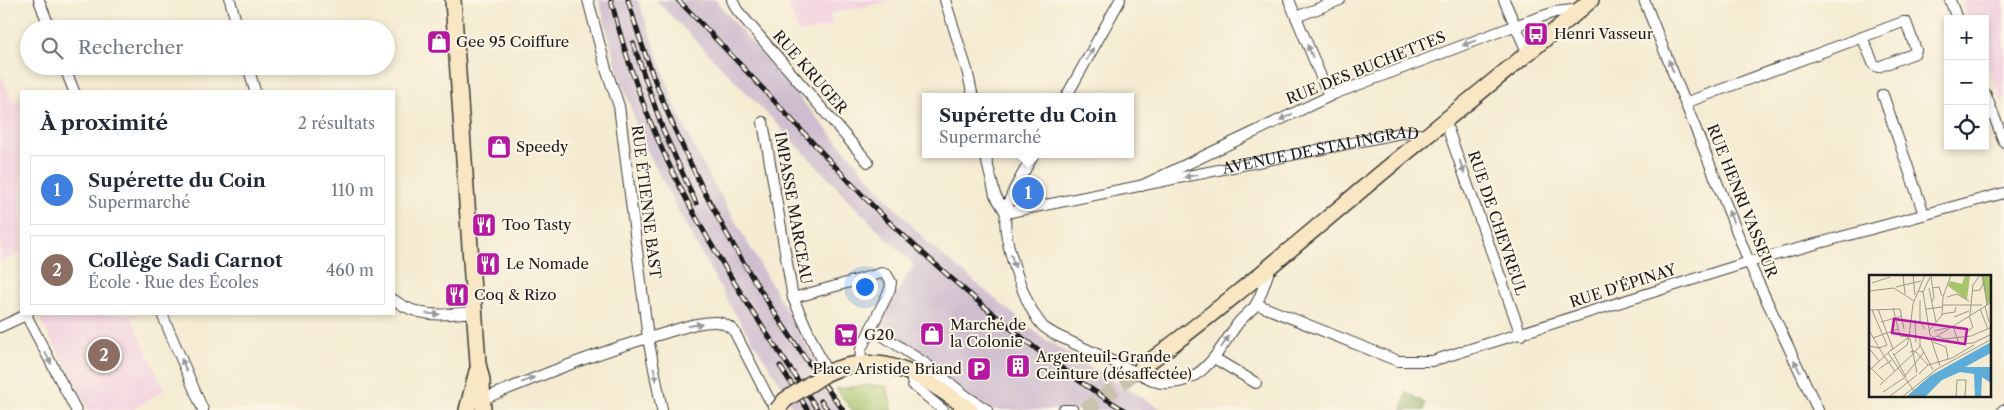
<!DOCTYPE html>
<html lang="fr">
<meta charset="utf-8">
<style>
:root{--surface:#fff;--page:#f2f2f3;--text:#1f2937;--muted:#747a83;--line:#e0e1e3;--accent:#b45309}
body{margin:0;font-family:"Libre Caslon Text",serif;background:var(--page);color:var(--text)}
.controls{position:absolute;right:15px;top:15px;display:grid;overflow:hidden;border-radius:0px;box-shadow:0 2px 8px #0003}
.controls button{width:45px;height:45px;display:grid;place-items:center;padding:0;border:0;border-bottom:1px solid var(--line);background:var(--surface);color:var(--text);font:25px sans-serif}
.you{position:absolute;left:864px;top:286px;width:18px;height:18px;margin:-12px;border:4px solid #fff;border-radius:50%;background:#1a73e8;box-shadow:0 0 0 8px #1a73e833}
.badge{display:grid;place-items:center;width:32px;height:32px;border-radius:50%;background:var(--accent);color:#fff;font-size:16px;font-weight:700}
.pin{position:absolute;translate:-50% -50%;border:2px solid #fff;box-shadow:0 1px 5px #0006}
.popup{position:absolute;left:922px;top:93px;width:212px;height:65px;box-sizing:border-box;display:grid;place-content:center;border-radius:0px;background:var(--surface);filter:drop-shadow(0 1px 4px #0005);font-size:16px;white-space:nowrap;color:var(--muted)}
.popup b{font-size:19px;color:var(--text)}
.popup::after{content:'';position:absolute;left:50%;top:100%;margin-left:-10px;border:10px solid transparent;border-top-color:var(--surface)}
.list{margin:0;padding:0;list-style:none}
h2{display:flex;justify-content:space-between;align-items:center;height:65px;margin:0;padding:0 20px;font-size:21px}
h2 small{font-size:16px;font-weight:400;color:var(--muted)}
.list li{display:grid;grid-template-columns:32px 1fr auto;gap:15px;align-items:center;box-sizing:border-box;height:70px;margin:0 10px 10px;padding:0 10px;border:1px solid var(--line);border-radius:0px}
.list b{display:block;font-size:19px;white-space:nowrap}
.list p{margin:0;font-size:16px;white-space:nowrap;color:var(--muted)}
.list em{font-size:16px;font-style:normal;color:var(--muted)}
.icon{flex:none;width:28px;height:28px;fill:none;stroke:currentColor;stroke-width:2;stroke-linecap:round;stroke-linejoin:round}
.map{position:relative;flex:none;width:2004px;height:410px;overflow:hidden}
.search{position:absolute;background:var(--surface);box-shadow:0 2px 8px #0003;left:20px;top:20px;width:375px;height:55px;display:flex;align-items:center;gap:12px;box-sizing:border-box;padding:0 18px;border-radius:28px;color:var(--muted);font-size:19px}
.panel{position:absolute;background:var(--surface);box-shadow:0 2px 8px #0003;left:20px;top:90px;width:375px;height:225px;border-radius:0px}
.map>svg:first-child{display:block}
.built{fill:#f2cfe0}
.industrial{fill:#cfbdcf}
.green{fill:#a5c46c;stroke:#607044}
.forest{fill:#84aa60;stroke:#50633e}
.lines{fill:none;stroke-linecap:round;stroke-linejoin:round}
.secondary-tunnel{stroke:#cac2ae;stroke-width:15;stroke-dasharray:15 8;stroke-linecap:butt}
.street-casing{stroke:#3d3b37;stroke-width:12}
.secondary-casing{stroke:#3d3b37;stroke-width:18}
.street{stroke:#fff;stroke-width:10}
.secondary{stroke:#f9e7c3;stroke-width:15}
.rail-casing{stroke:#1c1c1c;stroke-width:5}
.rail{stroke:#fcf5e5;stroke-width:3;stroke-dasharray:9;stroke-linecap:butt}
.secondary-bridge-casing{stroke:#3d3b37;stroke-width:18;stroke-linecap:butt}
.secondary-bridge{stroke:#f9e7c3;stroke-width:15}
.oneway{fill:#999}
.labels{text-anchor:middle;stroke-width:4;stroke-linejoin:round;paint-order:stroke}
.poi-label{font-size:15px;fill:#1c1c1c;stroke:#fcf5e5;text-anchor:start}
.street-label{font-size:15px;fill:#1c1c1c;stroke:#fcf5e5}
.inset-road{fill:none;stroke:#9e9889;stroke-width:1}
.view{fill:#b5179e;fill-opacity:0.15;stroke:#b5179e;stroke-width:2.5}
.inset-edge{fill:none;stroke:#1c1c1c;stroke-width:2.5}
</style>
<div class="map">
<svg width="2004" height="410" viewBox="0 0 2004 410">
<rect width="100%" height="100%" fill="#fcf5e5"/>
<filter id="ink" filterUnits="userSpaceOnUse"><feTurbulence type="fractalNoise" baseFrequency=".02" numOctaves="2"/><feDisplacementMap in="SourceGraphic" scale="10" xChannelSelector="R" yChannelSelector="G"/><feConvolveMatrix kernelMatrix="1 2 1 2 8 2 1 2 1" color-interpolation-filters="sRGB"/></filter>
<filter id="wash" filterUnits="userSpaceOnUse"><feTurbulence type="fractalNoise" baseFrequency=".0096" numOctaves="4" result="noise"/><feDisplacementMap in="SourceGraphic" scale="20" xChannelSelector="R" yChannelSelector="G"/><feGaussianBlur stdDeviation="1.12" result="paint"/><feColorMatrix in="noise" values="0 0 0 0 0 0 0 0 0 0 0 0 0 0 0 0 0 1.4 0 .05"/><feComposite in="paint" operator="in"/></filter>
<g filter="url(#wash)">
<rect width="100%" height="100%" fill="#f5ebd2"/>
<!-- built -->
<g class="built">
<path d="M 788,0 L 893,0 L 830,14 L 832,26 L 798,33 Z"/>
<path d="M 1962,0 L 2004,0 L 2004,106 L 1985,61 L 1985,19 L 1968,19 Z"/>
<path d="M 0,72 L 12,102 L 21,100 L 21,253 L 0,262 Z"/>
<path d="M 53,314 L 138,314 L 131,317 L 164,390 L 132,410 L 89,410 L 40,319 Z"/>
</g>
<!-- industrial -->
<g class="industrial">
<path d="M 599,0 L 638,0 L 676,107 L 698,156 L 843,410 L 793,410 L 781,385 L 734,312 L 683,220 L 643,143 L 617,68 Z"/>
<path d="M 656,0 L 716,0 L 720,6 L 889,201 L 929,244 L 1041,337 L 1163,410 L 980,410 L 878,322 L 914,265 L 857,209 L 778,125 Z"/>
</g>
<!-- green -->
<path class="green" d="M 869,385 L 886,386 L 893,410 L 852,410 L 836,389 Z"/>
<!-- forest -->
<path class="forest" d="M 1406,392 L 1425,403 L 1424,410 L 1402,410 Z"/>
</g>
<g filter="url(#ink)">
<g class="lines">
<!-- secondary-tunnel -->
<path class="secondary-tunnel" d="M 1084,410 L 1094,404 L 1142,367"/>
<defs>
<g id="street">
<path d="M 39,0 L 50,29"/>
<path d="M 230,0 L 238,29"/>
<path d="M 588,0 L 606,69 L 619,106 L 648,338 L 662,410"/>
<path d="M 732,0 L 737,10 L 868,162"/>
<path d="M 945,0 L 967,70 L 973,97"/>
<path d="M 1289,0 L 1329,96"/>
<path d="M 1504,0 L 1528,54"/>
<path d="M 1644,0 L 1751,267 L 1818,410"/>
<path d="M 1950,0 L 1957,19"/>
<path d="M 1296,17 L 1340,0"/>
<path d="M 64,66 L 74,91"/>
<path d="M 248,66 L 255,91"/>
<path d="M 1985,93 L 2004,142"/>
<path d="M 1883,95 L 1924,214"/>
<path d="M 1066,97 L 1120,0"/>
<path d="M 1685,103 L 1903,22 L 1906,22 L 1916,50 L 1915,53 L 1878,67 L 1874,65 L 1862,37"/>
<path d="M 1445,121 L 1521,335"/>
<path d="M 763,122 L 793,298"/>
<path d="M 985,154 L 995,195 L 1006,213"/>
<path d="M 1034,154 C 1024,173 1010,192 1006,213 C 1001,237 1025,305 1041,324 C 1044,329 1052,332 1056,335 L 1157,382 C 1198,390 1216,355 1236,326 C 1241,318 1249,313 1255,306 C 1261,297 1264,284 1268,274"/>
<path d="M 1141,186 L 1334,94 L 1514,26 L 1555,12 L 1581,9"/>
<path id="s1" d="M 1006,213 L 1401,133 L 1428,135"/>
<path d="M 394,300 C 420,319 444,315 474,312"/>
<path d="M 1256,304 L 1398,361 L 1432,361 L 1749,262 L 2004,193"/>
<path d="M 162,314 L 203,410"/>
<path d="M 26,315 L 76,410"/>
<path d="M 0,327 L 28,314"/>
<path d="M 871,328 L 926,364 L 966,396 L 987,410"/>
<path d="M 1214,358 L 1256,383"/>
<path d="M 827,373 L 793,298 L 882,273 L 887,275 L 891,282 L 890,289 L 861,349 L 860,364"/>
<path d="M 914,377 L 912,381 L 913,385 L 943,410"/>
<path d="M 483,399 C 542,375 600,351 662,334 C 679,329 699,321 717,322 C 724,323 729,326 734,331 L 769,399 L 777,410"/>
<path d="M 1063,410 L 1073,410"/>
<path d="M 2003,410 L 2004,410"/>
</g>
<g id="secondary">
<path d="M 453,0 L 474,305 L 478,364 L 482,380 L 483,410"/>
<path d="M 1142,367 C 1234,300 1319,224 1407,152 C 1468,101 1531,52 1591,0"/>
<path d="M 827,373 C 883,347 926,379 970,410"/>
<path d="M 467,410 L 477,371"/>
</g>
</defs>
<!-- street casing -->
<use href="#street" class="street-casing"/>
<!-- secondary casing -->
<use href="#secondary" class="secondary-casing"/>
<!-- street -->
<use href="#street" class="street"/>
<!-- secondary -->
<use href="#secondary" class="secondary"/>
<defs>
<g id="rail">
<path d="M 611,0 C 627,63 648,123 677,181 C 717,261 768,336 818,410"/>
<path d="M 628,0 C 671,151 749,286 843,410"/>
<path d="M 678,0 C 744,66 805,136 870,203 C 900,234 934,263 967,292 C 1017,334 1067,376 1124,410"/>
<path d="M 633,43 L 663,130 L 696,203"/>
<path d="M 780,366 L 808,410"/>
<path d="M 821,401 L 828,410"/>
</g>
</defs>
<!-- rail casing -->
<use href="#rail" class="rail-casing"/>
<!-- rail -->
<use href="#rail" class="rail"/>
<defs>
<path id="secondary-bridge" d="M 777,410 L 785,400 L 827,373"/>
</defs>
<!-- secondary-bridge casing -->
<use href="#secondary-bridge" class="secondary-bridge-casing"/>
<!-- secondary-bridge -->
<use href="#secondary-bridge" class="secondary-bridge"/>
</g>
<!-- one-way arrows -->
<defs><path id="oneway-solid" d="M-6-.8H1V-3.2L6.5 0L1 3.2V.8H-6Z" transform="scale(1.25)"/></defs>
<g class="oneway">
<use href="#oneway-solid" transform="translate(1469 43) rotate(159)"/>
<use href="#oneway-solid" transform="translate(1310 51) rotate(-113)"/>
<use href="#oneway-solid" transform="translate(1090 54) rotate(-61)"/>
<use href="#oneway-solid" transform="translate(1671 66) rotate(-112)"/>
<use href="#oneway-solid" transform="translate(1286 117) rotate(154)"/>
<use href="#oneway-solid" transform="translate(1462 167) rotate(71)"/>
<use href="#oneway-solid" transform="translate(1191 176) rotate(169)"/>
<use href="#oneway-solid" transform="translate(1731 217) rotate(-112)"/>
<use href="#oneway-solid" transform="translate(1013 261) rotate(72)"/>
<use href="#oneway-solid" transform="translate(433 314) rotate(4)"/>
<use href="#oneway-solid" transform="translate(695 325) rotate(-9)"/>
<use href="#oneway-solid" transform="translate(1225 342) rotate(-56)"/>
<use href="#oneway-solid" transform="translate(48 358) rotate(62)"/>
<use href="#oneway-solid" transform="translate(184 365) rotate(-113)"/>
<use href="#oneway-solid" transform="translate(1797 366) rotate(-115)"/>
<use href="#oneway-solid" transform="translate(655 374) rotate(79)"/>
<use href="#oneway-solid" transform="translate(528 380) rotate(-23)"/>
</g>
</g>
<!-- icons -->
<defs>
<symbol id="bus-square" viewBox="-11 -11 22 22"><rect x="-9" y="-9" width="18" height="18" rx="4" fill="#b5179e" stroke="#fcf5e5"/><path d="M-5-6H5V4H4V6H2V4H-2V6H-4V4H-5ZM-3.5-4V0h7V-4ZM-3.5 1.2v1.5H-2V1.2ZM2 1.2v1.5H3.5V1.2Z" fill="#fff"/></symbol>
<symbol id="shop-square" viewBox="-11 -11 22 22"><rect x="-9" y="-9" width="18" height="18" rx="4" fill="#b5179e" stroke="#fcf5e5"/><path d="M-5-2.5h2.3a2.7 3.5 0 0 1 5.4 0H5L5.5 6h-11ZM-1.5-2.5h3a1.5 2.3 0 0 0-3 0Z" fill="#fff"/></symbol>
<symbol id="restaurant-square" viewBox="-11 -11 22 22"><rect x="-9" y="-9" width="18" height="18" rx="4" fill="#b5179e" stroke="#fcf5e5"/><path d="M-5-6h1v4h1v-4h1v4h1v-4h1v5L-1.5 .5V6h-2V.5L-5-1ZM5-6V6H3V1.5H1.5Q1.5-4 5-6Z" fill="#fff"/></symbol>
<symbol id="supermarket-square" viewBox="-11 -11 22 22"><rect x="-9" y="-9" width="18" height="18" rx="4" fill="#b5179e" stroke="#fcf5e5"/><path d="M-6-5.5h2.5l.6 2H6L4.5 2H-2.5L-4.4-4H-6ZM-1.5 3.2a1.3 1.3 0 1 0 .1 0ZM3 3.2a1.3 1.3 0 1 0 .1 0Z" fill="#fff"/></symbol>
<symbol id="building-square" viewBox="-11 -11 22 22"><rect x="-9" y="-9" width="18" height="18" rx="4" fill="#b5179e" stroke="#fcf5e5"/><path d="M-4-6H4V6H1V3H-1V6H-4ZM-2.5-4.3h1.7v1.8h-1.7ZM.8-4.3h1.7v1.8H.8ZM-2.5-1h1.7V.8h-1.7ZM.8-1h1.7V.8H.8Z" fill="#fff"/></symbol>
<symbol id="parking-square" viewBox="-11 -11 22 22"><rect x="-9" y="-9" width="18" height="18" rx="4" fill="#b5179e" stroke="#fcf5e5"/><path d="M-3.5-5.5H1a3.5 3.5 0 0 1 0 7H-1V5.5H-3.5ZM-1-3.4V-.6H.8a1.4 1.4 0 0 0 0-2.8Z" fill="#fff"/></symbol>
</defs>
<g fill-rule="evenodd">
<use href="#bus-square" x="1522" y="20" width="28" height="28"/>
<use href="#shop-square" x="425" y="28" width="28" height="28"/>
<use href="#shop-square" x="485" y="133" width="28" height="28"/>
<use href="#restaurant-square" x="470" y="211" width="28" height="28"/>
<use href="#restaurant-square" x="474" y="250" width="28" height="28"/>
<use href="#restaurant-square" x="443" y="281" width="28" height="28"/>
<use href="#shop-square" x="918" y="320" width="28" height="28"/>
<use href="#supermarket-square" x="832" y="321" width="28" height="28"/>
<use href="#building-square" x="1004" y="352" width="28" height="28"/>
<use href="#parking-square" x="965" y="355" width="28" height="28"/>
</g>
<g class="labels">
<!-- poi labels -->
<g class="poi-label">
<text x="1554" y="39">Henri Vasseur</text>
<text x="456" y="47">Gee 95 Coiffure</text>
<text x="516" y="152">Speedy</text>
<text x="502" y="230">Too Tasty</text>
<text x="506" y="269">Le Nomade</text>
<text x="474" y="300">Coq &amp; Rizo</text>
<text x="950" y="330">Marché de<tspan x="950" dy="17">la Colonie</tspan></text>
<text x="864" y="340">G20</text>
<text x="1036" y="362">Argenteuil-Grande<tspan x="1036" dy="17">Ceinture (désaffectée)</tspan></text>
<text x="962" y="374" text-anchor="end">Place Aristide Briand</text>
</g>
<!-- street labels -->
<g class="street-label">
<text transform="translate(1366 68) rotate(-22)" y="5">RUE DES BUCHETTES</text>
<text transform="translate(810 72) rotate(49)" y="5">RUE KRUGER</text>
<text dy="5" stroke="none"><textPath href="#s1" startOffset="321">AVENUE DE STALINGRAD</textPath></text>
<text transform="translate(1742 201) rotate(68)" y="5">RUE HENRI VASSEUR</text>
<text transform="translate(646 202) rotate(83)" y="5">RUE ÉTIENNE BAST</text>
<text transform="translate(793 208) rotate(80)" y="5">IMPASSE MARCEAU</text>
<text transform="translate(1497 223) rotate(71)" y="5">RUE DE CHEVREUL</text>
<text transform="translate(1623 286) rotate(-18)" y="5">RUE D'ÉPINAY</text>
</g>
</g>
<!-- overview -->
<g transform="translate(1869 275)">
<rect width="122" height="122" fill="#f5ebd2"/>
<path d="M 96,0 L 101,0 L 98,25 L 79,11 L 81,6 L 93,9 ZM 112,0 L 122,0 L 122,26 L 118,29 Z" fill="#a5c46c"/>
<path d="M 122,67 L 122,78 L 96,92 L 122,92 L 122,108 L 113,102 L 112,122 L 106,122 L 105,99 L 91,97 L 73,105 L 56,122 L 37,122 L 61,101 Z" fill="#5eadd8"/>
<path class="inset-road" d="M 34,0 L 36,19M 44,0 L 46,20M 62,1 L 65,23 L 63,26M 3,8 L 21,2M 27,12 L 52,6M 60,13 L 67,47M 63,13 L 70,12 L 73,21M 0,16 L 25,13 L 45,26M 49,16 L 54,17 L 61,60 L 66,63M 104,16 L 111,15 L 115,7M 54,17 L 61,2M 78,22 L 88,19 L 100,26M 51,25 L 51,47 L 56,54M 73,30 L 113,30M 116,31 L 120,47M 24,33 L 31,61M 9,34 L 24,74M 57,34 L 73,32M 111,34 L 119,54M 0,35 L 31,34 L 35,54M 73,39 L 86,37 L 87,32M 101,40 L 104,10 L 111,0 L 114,1 L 118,30M 85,42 L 100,36M 46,45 L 47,67M 12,47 L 33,41M 84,51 L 90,69 L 104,68 L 123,59M 0,55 L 10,73 L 18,70 L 3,35M 60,56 L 73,40 L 74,22 L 82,0M 65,56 L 82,52M 97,58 L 104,52 L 100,41M 69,61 L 75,64 L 102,61 L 123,52M 40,62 L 44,29 L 56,0M 4,63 L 29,54M 41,63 L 48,98M 65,63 L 123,27M 62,64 L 71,91M 64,67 L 77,72 L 79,84M 51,70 L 64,95M 0,71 L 10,73 L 15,81M 0,73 L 10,86M 21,76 L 40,62M 41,77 L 46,76 L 59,90M 19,78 L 49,122M 24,78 L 37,102M 44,79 L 51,71 L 51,62 L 61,64M 25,80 L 38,70 L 40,62 L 31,61M 15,81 L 26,96M 0,91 L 14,105M 10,94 L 24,84M 0,96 L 23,74M 50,99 L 59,90 L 83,83 L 105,70M 36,101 L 55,77M 11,110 L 44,79M 14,117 L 35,103M 20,122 L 48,100M 33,122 L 68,94 L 123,64M 87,122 L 88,105 L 97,105 L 96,122"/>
<path class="view" d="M 25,44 L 98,54 L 96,69 L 23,58 Z"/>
<rect width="122" height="122" class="inset-edge"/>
</g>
</svg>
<div class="controls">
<button>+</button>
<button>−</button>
<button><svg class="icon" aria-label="locate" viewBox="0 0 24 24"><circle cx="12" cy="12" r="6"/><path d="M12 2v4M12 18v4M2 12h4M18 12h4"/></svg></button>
</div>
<div class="you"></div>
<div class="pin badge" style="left:1028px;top:193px;background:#3f7fe0">1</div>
<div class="popup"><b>Supérette du Coin</b>Supermarché</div>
<div class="pin badge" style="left:104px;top:355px;background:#8d6e63">2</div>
<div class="search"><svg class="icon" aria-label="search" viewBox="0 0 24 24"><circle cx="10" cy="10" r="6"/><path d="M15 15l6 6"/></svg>Rechercher</div>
<section class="panel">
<h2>À proximité<small>2 résultats</small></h2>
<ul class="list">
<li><span class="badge" style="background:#3f7fe0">1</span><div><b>Supérette du Coin</b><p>Supermarché</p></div><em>110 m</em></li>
<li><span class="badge" style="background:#8d6e63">2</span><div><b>Collège Sadi Carnot</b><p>École · Rue des Écoles</p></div><em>460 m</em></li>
</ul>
</section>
</div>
